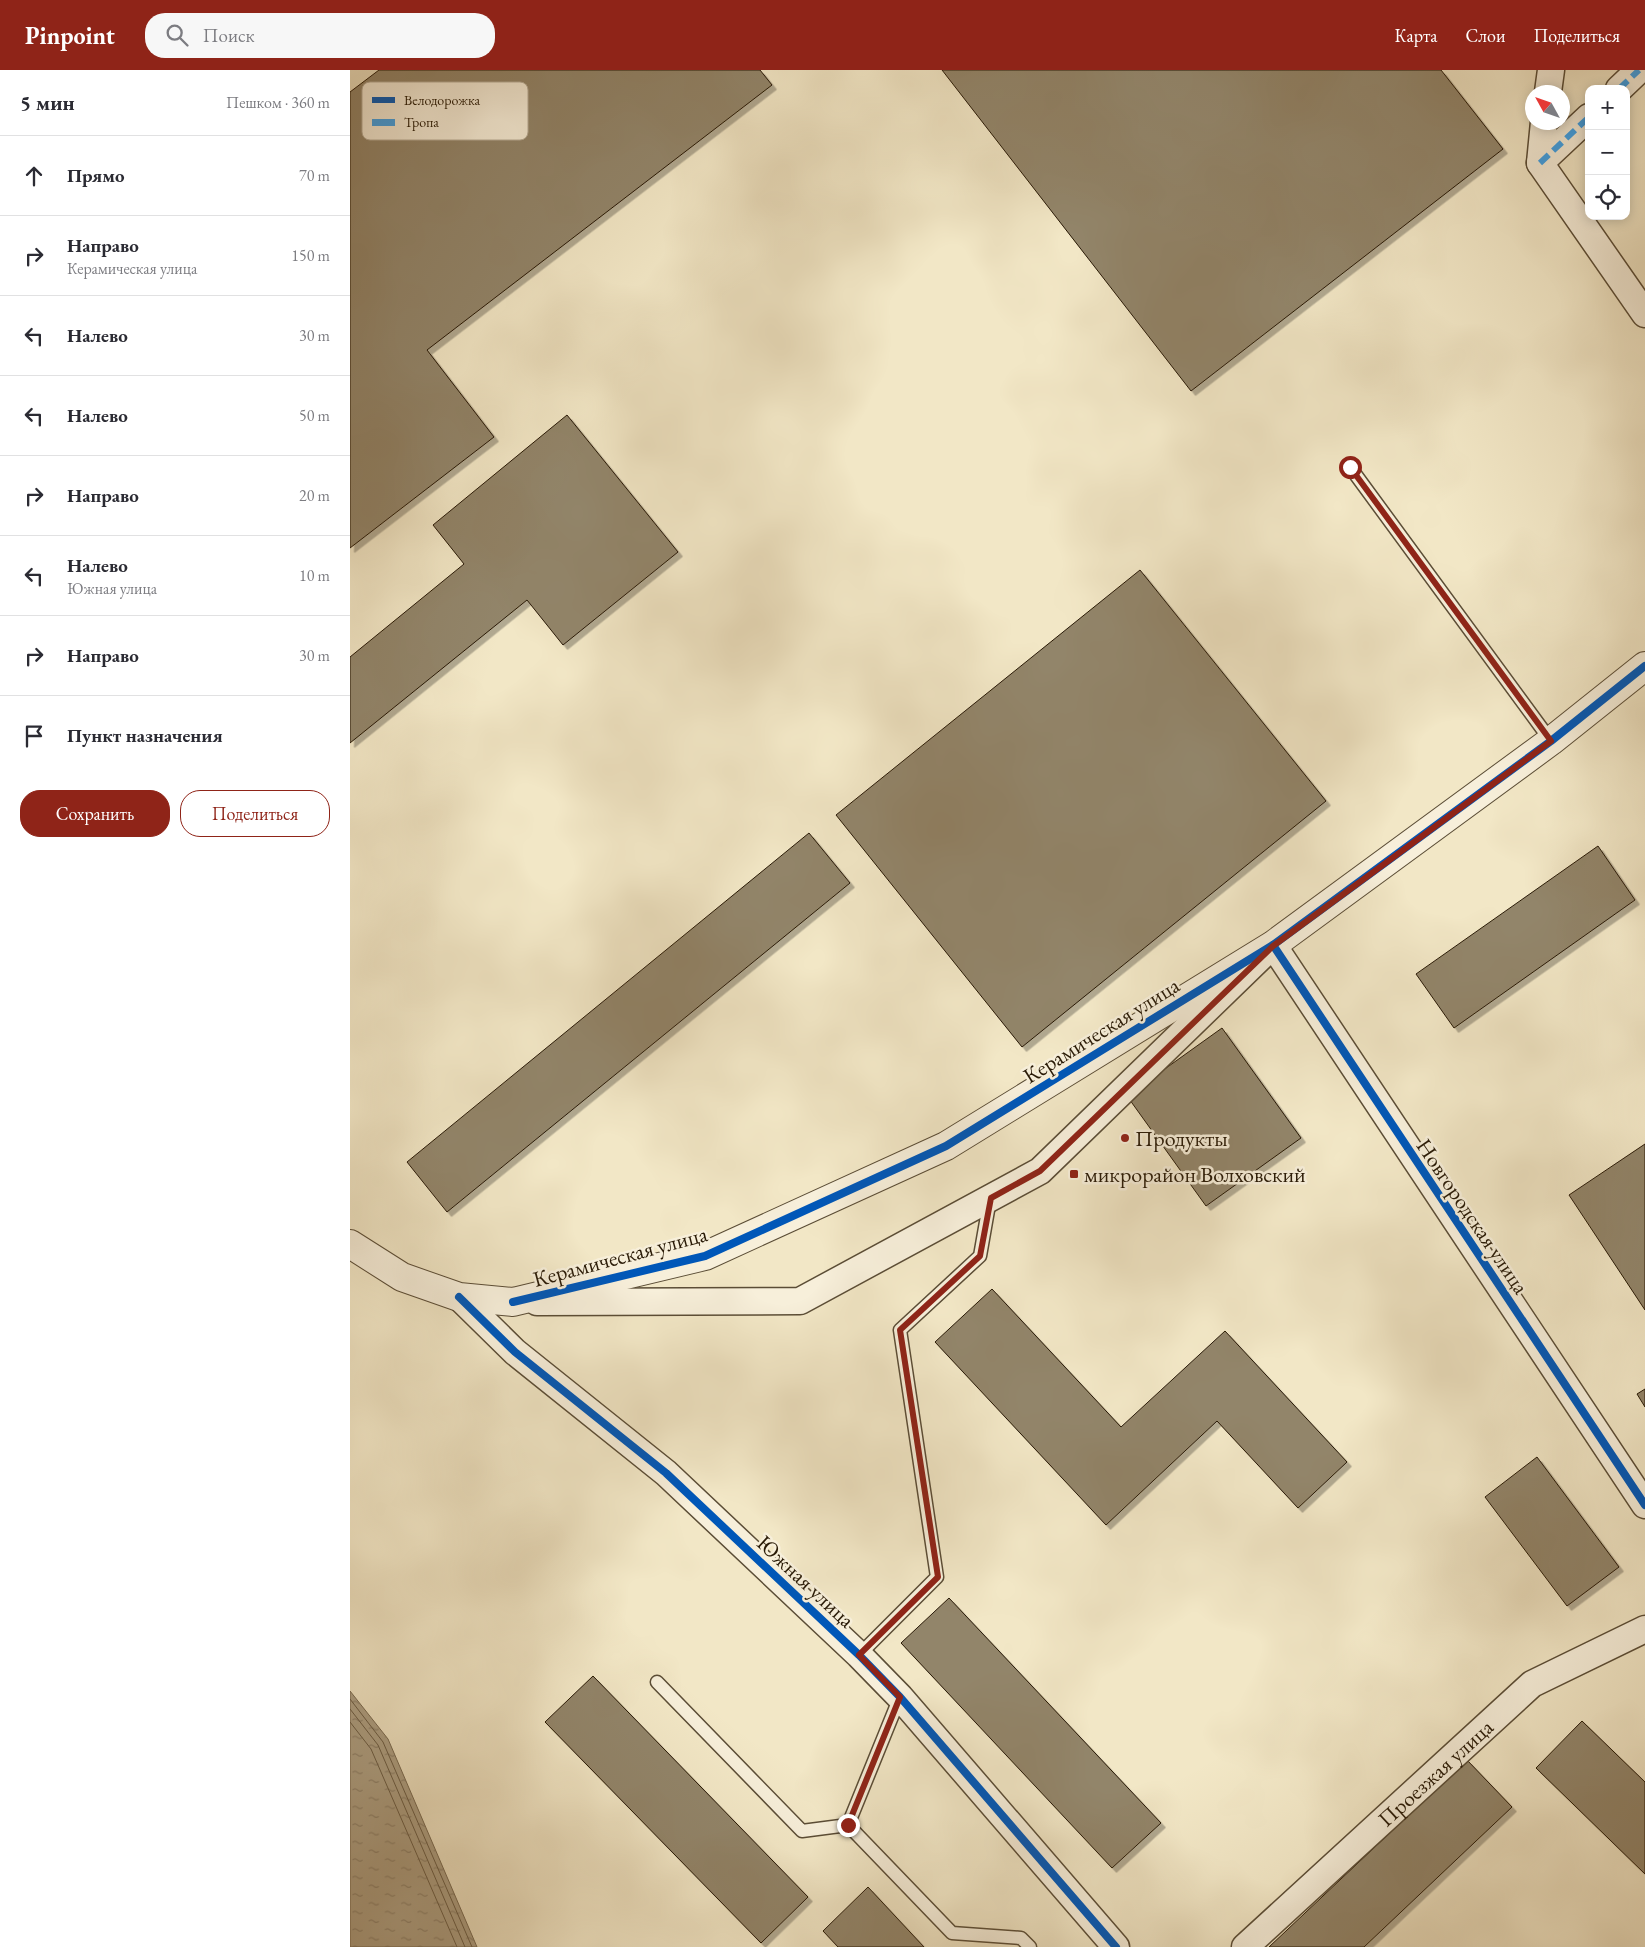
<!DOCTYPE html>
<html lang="ru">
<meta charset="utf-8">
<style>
:root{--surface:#fff;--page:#f7f7f7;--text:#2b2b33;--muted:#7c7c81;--line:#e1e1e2;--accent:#8f2418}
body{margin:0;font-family:"EB Garamond",serif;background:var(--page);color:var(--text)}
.controls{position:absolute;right:15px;top:15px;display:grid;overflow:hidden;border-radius:10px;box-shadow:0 2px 12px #0003}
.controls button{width:45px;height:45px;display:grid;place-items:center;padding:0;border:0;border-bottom:1px solid var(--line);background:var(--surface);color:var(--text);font:25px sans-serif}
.compass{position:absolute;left:1175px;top:15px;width:45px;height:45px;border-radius:50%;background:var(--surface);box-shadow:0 2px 12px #0003;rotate:310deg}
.stop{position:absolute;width:15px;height:15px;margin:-11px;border:4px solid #8f2418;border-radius:50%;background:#fff}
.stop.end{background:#8f2418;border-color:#fff;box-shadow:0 1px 5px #0008}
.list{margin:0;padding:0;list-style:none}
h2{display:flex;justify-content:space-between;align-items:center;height:65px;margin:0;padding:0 20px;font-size:21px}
h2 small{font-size:16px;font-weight:400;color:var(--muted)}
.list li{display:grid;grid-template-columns:32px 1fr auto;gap:15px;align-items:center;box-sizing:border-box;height:80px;padding:0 20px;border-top:1px solid var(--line)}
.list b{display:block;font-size:19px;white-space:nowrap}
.list p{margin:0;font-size:16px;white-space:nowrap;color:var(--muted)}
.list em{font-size:16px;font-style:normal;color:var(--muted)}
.actions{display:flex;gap:10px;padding:15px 20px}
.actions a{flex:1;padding:11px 0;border:1px solid var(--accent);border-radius:20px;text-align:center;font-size:18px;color:var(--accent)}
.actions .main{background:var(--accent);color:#fff}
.icon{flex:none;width:28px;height:28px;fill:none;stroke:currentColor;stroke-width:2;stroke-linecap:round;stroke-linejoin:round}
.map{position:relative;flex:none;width:1295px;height:1877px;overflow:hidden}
header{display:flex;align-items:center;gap:30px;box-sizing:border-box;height:70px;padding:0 25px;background:var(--accent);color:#fff}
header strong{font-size:24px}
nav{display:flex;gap:28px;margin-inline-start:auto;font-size:18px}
.search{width:350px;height:45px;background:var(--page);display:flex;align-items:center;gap:12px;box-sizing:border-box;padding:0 18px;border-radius:20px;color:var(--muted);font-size:19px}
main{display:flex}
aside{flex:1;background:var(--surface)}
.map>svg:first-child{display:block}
.water{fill:url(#water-ripples);stroke:#796b52}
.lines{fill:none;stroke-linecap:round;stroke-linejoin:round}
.shore{stroke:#6c5e46;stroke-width:1}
.building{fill:#92856a;stroke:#291a06;filter:url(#shadow)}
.service-casing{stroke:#5b4d36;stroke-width:15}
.minor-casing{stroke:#5b4d36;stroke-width:29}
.tertiary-casing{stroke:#5b4d36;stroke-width:30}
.service{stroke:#f7efda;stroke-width:12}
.minor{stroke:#f7efda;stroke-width:26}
.tertiary{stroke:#f7efda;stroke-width:28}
.quiet{stroke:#3ea2e9;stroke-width:6;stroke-dasharray:12 6;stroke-linecap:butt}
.cycleway-casing{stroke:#f7efda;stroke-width:11}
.cycleway{stroke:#0057b8;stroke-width:8}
.route{stroke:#8f2418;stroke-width:6}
.poi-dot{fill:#8f2418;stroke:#f7efda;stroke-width:2}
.labels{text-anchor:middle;stroke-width:5;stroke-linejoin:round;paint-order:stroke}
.street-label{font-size:22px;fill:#291a06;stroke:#f7efda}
.poi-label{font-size:22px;fill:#291a06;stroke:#f7efda;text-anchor:start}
.key{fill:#f7efda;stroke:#b9af9a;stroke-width:1}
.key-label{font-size:14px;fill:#291a06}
</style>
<header>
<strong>Pinpoint</strong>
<div class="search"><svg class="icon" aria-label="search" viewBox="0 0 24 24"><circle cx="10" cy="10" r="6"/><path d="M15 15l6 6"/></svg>Поиск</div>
<nav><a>Карта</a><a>Слои</a><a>Поделиться</a></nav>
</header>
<main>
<aside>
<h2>5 мин<small>Пешком · 360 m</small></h2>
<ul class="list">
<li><svg class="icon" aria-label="ahead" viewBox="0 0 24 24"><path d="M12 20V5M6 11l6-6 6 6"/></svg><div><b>Прямо</b></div><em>70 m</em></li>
<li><svg class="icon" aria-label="right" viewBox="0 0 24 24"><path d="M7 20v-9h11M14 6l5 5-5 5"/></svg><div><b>Направо</b><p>Керамическая улица</p></div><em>150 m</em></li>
<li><svg class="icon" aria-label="left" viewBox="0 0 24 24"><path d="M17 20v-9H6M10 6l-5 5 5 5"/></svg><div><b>Налево</b></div><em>30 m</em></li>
<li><svg class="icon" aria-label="left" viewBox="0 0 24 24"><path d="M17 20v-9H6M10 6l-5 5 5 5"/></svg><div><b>Налево</b></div><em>50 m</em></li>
<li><svg class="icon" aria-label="right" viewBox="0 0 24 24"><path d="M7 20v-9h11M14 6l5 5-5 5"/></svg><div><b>Направо</b></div><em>20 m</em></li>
<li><svg class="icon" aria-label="left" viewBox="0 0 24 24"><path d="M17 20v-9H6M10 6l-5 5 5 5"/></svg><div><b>Налево</b><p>Южная улица</p></div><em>10 m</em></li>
<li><svg class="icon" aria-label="right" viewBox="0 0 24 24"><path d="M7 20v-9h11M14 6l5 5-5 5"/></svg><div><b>Направо</b></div><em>30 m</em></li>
<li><svg class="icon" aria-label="arrive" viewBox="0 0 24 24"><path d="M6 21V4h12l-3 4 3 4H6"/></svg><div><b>Пункт назначения</b></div></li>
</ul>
<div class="actions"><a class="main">Сохранить</a><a>Поделиться</a></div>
</aside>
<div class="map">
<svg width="1295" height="1877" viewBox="0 0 1295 1877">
<defs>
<pattern id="water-ripples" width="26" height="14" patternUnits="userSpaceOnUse" patternTransform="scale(1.25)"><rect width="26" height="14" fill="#aea185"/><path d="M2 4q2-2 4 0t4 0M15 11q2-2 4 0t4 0" fill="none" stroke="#8e826b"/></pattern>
<filter id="shadow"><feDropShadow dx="4.5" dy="4.5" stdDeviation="0" flood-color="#0004"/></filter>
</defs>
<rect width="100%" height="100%" fill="#f2e7c6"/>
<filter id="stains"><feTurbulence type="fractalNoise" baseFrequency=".004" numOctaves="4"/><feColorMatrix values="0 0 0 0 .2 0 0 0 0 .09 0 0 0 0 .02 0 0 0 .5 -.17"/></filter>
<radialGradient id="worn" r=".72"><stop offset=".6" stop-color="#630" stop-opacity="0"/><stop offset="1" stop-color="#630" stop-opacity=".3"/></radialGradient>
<!-- water -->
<path class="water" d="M 0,1621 L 38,1669 L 127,1877 L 0,1877 Z"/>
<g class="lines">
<!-- shore -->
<g class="shore">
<path d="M 0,1629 L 33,1672 L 122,1877"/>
<path d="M 0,1639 L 28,1675 L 115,1877"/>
<path d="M 0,1652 L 21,1679 L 107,1877"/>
</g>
</g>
<!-- building -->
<g class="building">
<path d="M 29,0 L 410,0 L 422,15 L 77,280 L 144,367 L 0,478 L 0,22 Z"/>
<path d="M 592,0 L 1091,0 L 1153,79 L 841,321 Z"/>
<path d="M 217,345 L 328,482 L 213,575 L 177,530 L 0,673 L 0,587 L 114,494 L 83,455 Z"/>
<path d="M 790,500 L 976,731 L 672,977 L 486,745 Z"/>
<path d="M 459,763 L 500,813 L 97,1142 L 57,1092 Z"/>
<path d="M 1248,776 L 1285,830 L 1104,958 L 1066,904 Z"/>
<path d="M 872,958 L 951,1068 L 856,1136 L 777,1026 Z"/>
<path d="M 1295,1074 L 1295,1240 L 1219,1125 Z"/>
<path d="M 642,1219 L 771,1357 L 875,1261 L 997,1392 L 948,1438 L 867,1351 L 756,1455 L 585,1272 Z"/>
<path d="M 1295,1319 L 1295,1337 L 1287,1324 Z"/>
<path d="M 1187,1387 L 1269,1497 L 1217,1536 L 1135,1427 Z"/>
<path d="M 599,1528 L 811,1753 L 762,1798 L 551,1573 Z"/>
<path d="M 243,1606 L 458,1827 L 411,1873 L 195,1652 Z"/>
<path d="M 1232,1651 L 1295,1712 L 1295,1804 L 1186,1698 Z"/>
<path d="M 1117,1690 L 1162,1737 L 1014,1877 L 919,1877 Z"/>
<path d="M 518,1817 L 574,1877 L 488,1877 L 473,1861 Z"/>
</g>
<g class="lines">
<defs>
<g id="service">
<path d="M 1000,397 L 1201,671"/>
<path d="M 509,1585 L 587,1507 L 550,1260 L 630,1186 L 640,1129"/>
<path d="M 307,1612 L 452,1761 L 498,1755"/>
<path d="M 550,1627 L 498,1755 L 602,1863 L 671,1868 L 680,1877"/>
</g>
<g id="minor">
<path d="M 1269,19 L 1289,0"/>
<path d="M 1198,22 L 1201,0"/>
<path d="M 1194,52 L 1190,93 L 1295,244"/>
<path d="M 1190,93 L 1239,47"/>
<path d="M 109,1227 L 165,1282 L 316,1403 L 509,1585 L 550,1627 L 766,1877"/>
<path d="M 187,1232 L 450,1231 L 690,1101 L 923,875 L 1295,1435"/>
<path id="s1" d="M 895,1877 L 1182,1614 L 1295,1559"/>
</g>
<path id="tertiary" d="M 0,1174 L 52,1207 L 109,1227 L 163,1232 L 355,1186 L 596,1076 L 923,875 L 1201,671 L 1295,596"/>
</defs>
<!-- service casing -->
<use href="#service" class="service-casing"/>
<!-- minor casing -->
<use href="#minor" class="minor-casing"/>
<!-- tertiary casing -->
<use href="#tertiary" class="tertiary-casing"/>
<!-- service -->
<use href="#service" class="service"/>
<!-- minor -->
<use href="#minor" class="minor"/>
<!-- tertiary -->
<use href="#tertiary" class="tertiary"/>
<!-- quiet -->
<g class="quiet">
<path d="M 1269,19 L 1289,0"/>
<path d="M 1190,93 L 1239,47"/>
</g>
<defs>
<g id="cycleway">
<path d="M 923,875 L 1295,1435"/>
<path d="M 109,1227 L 165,1282 L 316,1403 L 509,1585 L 550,1627 L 766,1877"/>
<path d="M 163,1232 L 355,1186 L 596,1076 L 923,875 L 1201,671 L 1295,596"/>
</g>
</defs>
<!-- cycleway casing -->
<use href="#cycleway" class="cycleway-casing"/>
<!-- cycleway -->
<use href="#cycleway" class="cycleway"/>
</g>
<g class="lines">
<!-- route -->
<path class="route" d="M 498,1755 L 550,1627 L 509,1585 L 588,1507 L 550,1260 L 630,1186 L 641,1128 L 690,1101 L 923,876 L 1201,671 L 1000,397"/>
</g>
<!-- markers -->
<g class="poi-dot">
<circle cx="775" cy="1068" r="5"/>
<rect x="719" y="1099" width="10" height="10" rx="2.5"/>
</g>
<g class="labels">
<!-- street labels -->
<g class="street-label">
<text transform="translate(751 960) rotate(-32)" y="8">Керамическая улица</text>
<text transform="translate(1123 1146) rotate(56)" y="8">Новгородская улица</text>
<text transform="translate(270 1186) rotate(-15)" y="8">Керамическая улица</text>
<text transform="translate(456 1511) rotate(43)" y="8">Южная улица</text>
<text dy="8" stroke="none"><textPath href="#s1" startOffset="258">Проезжая улица</textPath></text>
</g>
<!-- poi labels -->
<g class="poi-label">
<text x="785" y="1076">Продукты</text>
<text x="734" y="1112">микрорайон Волховский</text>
</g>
</g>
<!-- legend -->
<rect x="12" y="12" width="166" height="58" rx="8" class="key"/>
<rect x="22" y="27" width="23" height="6" fill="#0057b8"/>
<rect x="22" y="49" width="23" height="7" fill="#3ea2e9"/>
<g class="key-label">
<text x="54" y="35">Велодорожка</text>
<text x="54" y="57">Тропа</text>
</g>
<rect width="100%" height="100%" filter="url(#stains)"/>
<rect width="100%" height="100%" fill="url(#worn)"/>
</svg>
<div class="controls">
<button>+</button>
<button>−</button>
<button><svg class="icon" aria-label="locate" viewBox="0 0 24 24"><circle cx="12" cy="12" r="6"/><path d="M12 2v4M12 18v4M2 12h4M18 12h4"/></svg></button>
</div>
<svg class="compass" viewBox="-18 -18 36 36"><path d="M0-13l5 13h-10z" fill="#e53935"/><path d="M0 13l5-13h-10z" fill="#7c7c81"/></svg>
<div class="stop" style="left:1000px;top:397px"></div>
<div class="stop end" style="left:498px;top:1755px"></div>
</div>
</main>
